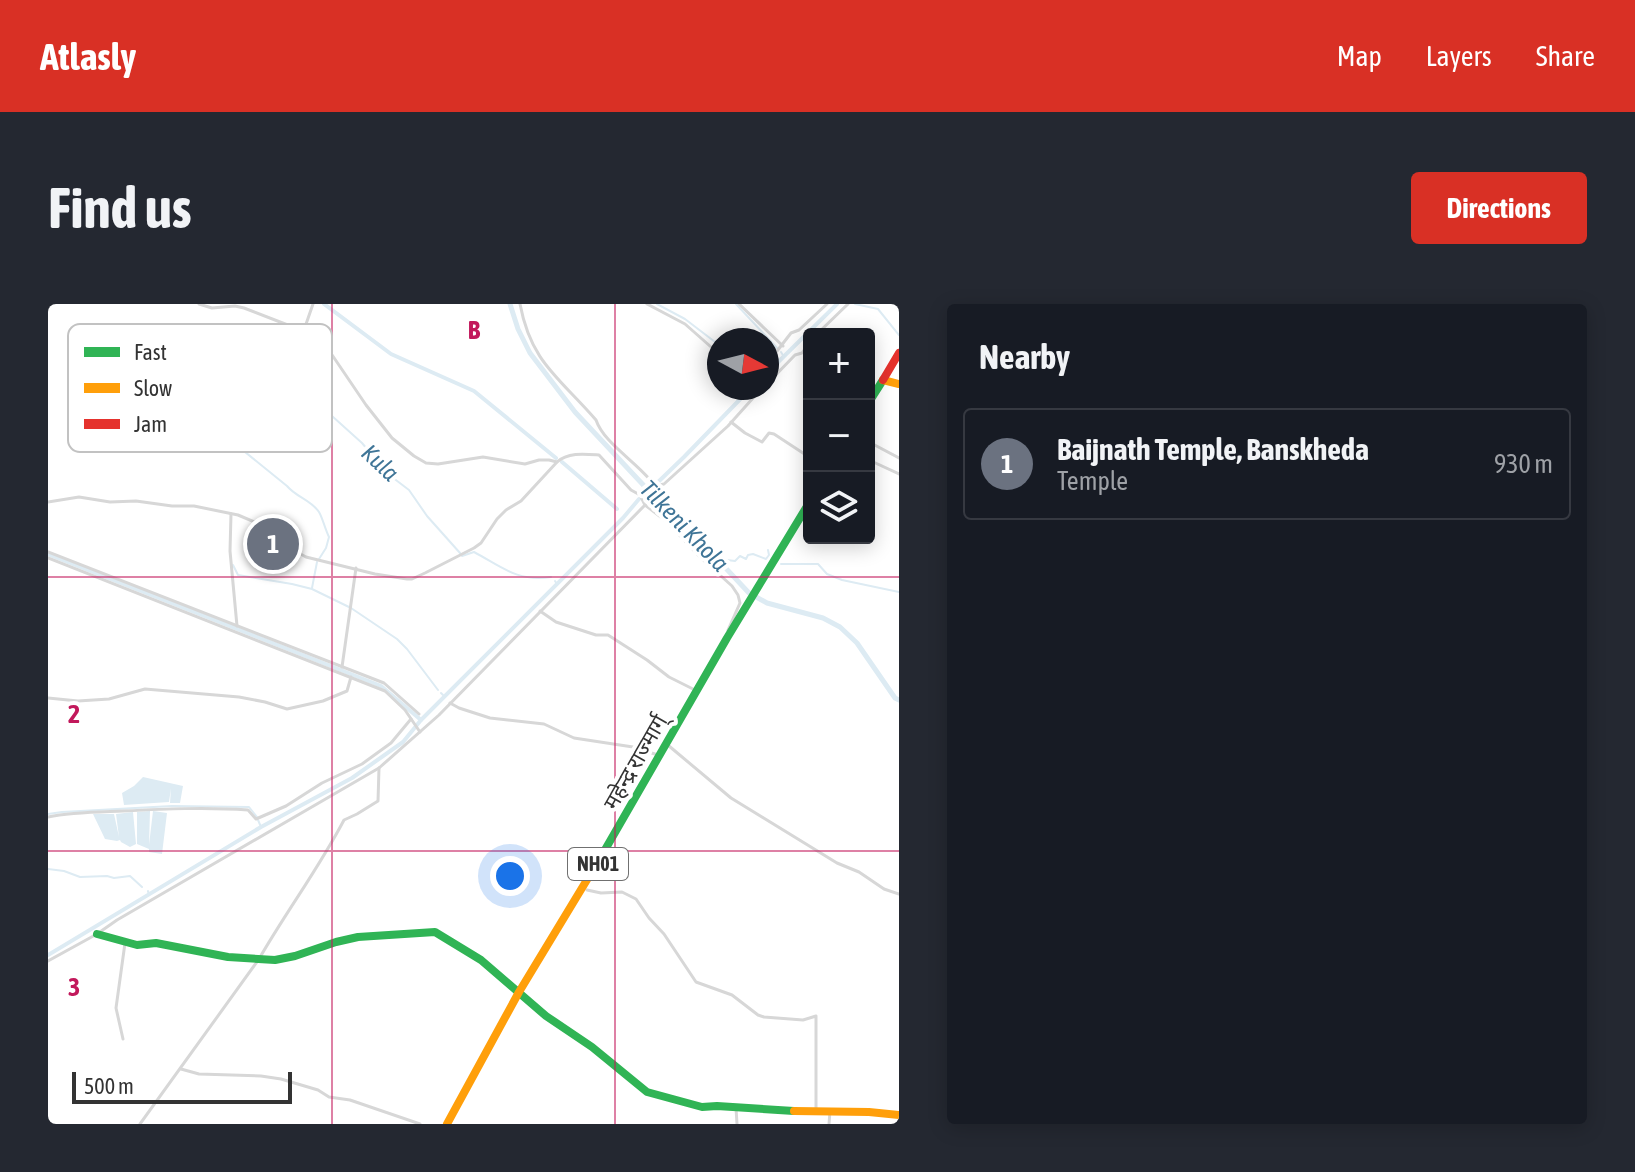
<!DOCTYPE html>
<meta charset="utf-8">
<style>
:root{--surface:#171b24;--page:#242831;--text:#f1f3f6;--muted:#9ea1a6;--line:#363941;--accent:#d93025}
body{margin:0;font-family:"Asap Condensed","Noto Sans Devanagari",sans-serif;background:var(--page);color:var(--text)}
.controls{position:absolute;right:24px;top:24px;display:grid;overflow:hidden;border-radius:8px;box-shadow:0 4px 20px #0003}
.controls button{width:72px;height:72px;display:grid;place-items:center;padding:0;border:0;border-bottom:2px solid var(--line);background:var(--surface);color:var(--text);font:40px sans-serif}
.compass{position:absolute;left:659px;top:24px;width:72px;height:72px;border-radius:50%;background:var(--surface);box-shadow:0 4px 20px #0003;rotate:97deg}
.scale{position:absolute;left:24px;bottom:20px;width:220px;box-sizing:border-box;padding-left:8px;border:4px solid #333;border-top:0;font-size:22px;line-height:28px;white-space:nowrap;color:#333;-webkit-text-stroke:6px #fff;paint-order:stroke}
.you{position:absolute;left:462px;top:572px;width:28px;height:28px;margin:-20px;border:6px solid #fff;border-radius:50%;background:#1a73e8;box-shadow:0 0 0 12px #1a73e833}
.badge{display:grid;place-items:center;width:52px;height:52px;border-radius:50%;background:var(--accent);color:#fff;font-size:26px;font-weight:700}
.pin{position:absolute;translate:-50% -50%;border:4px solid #fff;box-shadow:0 2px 8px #0006}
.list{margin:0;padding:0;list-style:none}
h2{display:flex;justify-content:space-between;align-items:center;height:104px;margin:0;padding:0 32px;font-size:34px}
h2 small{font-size:26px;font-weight:400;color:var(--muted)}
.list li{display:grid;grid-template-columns:52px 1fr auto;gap:24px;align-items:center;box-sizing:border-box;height:112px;margin:0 16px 16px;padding:0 16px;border:2px solid var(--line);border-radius:8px}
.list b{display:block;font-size:30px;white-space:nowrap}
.list p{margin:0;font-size:26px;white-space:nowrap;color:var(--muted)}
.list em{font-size:26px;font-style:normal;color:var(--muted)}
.icon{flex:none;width:44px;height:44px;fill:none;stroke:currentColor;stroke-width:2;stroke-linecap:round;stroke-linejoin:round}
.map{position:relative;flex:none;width:851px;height:820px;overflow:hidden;border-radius:8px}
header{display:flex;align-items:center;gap:48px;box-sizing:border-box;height:112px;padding:0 40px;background:var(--accent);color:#fff}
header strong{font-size:38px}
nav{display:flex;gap:44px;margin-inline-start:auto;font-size:28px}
.intro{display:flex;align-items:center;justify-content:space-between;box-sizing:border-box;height:192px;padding:0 48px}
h1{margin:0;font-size:56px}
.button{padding:20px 36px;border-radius:8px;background:var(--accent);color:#fff;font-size:28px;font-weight:700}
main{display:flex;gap:48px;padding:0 48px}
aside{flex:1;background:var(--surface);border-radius:8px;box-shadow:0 4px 20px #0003}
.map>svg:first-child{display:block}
.water{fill:#ddebf3}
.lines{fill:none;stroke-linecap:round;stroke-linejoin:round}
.stream{stroke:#ddebf3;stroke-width:2}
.canal{stroke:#ddebf3;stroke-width:4}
.river{stroke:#ddebf3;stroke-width:5}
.street{stroke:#d7d7d7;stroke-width:3}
.fast{stroke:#30b455;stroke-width:8}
.slow{stroke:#ff9f0a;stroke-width:8}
.jam{stroke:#e5322d;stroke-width:8}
.grid{fill:none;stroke:#c2185b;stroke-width:2;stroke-opacity:0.55}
.labels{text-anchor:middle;stroke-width:8;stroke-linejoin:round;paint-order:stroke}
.shield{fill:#fff;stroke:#707070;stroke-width:2}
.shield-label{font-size:20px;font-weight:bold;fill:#333}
.street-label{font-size:22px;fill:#333;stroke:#fff}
.water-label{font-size:24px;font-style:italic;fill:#3f7597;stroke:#fff}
.key{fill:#fff;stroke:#c2c2c2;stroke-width:2}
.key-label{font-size:22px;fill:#333}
.grid-label{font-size:26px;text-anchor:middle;font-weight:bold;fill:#c2185b;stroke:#fff;stroke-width:8;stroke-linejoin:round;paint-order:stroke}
</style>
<header>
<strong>Atlasly</strong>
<nav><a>Map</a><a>Layers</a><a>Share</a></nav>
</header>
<div class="intro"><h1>Find us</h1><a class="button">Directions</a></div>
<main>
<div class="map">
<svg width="851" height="820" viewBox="0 0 851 820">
<rect width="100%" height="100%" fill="#fff"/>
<!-- water -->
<g class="water">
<path d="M 95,473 L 135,482 L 132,499 L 122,499 L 123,484 L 121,498 L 76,501 L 74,489 L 86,482 Z"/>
<path d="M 102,507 L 101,541 L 105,507 L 119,509 L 114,550 L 101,548 L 101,545 L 89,540 L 89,508 Z"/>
<path d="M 85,508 L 88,540 L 82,543 L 73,538 L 72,536 L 69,537 L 57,535 L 45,510 L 66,510 L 71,533 L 68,510 Z"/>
</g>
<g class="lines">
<!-- stream -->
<g class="stream">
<path d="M 609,0 L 637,15 L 671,41"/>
<path d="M 688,0 L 730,45"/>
<path d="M 807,0 L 830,5 L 851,31"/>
<path d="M 733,48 L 736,53"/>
<path d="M 244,76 L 314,139 L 340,170 L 361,186 L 379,212 L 412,249"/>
<path d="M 146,121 L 176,131 L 239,182 C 248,193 263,196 271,208 C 275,215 277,225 281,233 L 278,244 L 271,255"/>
<path d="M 414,252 L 426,248 C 454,263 469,278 503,273"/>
<path d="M 671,255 L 687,257 L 692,252 L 698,255 L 700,251 L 705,250 L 718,255 L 721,251 L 720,246"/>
<path d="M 733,260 L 770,260 L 779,270 L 794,276 L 851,288"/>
<path d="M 185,261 L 190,271 L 244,280 L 264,285 L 303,304 L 349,335 L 359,345 L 390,386"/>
<path d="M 507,277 L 509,280"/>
<path d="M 264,284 L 269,258"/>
<path d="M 393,389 L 397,393"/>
<path d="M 0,510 L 14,508 L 124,502 L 201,503 L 209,513"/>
<path d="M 210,516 L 213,523"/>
<path d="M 0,565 L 16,567 L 32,573 L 59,572 L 66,574 L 82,572 L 94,583"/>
<path d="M 100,587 L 101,591"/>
</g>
<!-- canal -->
<g class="canal">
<path d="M 276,0 L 343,50 L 426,87 L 508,154"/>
<path d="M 719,69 L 789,0"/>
<path d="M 514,158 L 569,205"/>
<path d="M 608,180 L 636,153 L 703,84"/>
<path d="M 598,188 L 602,185"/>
<path d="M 0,250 L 333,382 L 373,416"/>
<path d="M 0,651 L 213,523 L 304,474 L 355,438 L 373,416 L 575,214 L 591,195"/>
</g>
<!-- river -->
<path class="river" d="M 462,0 L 470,25 L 482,49 L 527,108 L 600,186 L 614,196 L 701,289 L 719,299 L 775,314 L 792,323 L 809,339 L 847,394 L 851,396"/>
<!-- street -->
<g class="street">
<path d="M 151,0 L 164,4 L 187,2 L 196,4 L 245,23 L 257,24 L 264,27 L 276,39 L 318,101 L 344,134 L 366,152 L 378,159 L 390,160 L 435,153 L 477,160 L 491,156 L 501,156 L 509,158 C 520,148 537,150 551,151 L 583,186 L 592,191 L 597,201 L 618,217 L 652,253 L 684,282 L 690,291 L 692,299 L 680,326"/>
<path d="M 472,0 C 483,59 512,74 548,116 C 556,140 592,160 607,182 L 616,180 L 680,122 L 714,84"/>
<path d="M 599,0 L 637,20 L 671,50"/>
<path d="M 691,0 L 735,42"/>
<path d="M 257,23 L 265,0"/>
<path d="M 769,30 L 800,0"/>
<path d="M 719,60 L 743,29 L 751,26 L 779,0"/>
<path d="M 719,80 L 747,51 L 754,49 L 761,39"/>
<path d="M 683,118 L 697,129 L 714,138 L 721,129 L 726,130 L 761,153"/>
<path d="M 821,138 L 851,154"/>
<path d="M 821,156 L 851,170"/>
<path d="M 0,198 L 31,193 L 62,198 L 88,197 L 124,202 L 146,202 L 190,211 L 211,220 L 222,227 L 238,242 L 258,253 L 327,270 L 359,275 L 364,275 L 377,269 L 426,244 L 433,239 L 449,215 L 458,206 L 473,197 L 509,158"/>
<path d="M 183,210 L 182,247 L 189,322"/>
<path d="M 0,248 L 336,379 L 371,410"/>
<path d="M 0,254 L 337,387 L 357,406 L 372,428"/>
<path d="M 492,307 L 508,318 L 548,331 L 560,331 L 599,356 L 621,373 L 647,386"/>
<path d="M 294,363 L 308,264"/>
<path d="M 0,394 L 30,397 L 61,395 L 97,385 L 191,393 L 217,398 L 239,405 L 275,397 L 299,387 L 303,373"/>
<path d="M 402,399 L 411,404 L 442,414 L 496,420 L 526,434 L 585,443 L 610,451"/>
<path d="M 621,442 L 683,494 L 789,559 L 811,568 L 836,585 L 851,590"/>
<path d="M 0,513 C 24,508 50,508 75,507 C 116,505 158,503 200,506 L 208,515 L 238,502 L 274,479 L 314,460 L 343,439 L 363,415"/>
<path d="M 539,586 L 553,589 L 574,588 L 588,595 L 601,614 L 616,630 L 648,678 L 684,691 L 710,711 L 716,713 L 755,716 L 768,712 L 768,805"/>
<path d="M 0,657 L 49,630 L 69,616 L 331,464 L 391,411 L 597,201"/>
<path d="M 75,735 L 68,704 L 77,639"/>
<path d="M 133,765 L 151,770 L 213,772 L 233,775 L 270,786 L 281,793 L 302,796 L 372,820"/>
<path d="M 688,804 L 689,820"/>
<path d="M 92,820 L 211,655 C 238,608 271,564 296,516 L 309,510 L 330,497 L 331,464"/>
<path d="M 781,820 L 782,807"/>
</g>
<!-- fast -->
<g class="fast">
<path d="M 821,98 L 835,76"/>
<path d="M 554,551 L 679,334 L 761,199"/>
<path d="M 49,630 L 89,641 L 108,639 L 180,653 L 227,656 L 247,652 L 288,638 L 310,633 L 387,628 L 433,656 L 498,712 L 544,743 L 599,788 L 654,803 L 669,802 L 746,807"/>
</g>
<!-- slow -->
<g class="slow">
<path d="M 835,76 L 851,80"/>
<path d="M 746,807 L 821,808 L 851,811"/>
<path d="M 399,820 L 471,688 L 554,551"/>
</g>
<!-- jam -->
<path class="jam" d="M 835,76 L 851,49"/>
</g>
<!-- grid -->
<path class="grid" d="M 284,0 L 284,820M 567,0 L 567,820M 0,273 L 851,273M 0,547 L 851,547"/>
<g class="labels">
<!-- shield labels -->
<rect class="shield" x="520" y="544" width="60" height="32" rx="6"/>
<g class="shield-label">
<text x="550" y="567">NH01</text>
</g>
<!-- street labels -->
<g class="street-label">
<text transform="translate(587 458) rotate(-60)" y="8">महेन्द्र राज्मार्ग्</text>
</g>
<!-- water labels -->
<g class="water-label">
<text transform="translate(332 159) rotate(43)" y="8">Kula</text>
<text transform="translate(636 222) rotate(46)" y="8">Tilkeni Khola</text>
</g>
</g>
<!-- legend -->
<rect x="20" y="20" width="264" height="128" rx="12" class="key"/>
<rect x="36" y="43" width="36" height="10" fill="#30b455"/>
<rect x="36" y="79" width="36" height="10" fill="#ff9f0a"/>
<rect x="36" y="115" width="36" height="10" fill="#e5322d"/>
<g class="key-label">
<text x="86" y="56">Fast</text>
<text x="86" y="92">Slow</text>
<text x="86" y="128">Jam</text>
</g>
<g class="grid-label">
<text x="426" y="35">B</text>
<text x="26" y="419">2</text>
<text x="26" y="692">3</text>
</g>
</svg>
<div class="controls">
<button>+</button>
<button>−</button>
<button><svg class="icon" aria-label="layers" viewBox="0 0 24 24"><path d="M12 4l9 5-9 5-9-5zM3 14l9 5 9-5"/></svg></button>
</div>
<svg class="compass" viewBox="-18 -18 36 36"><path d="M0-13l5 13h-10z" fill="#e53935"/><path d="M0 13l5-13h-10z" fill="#9ea1a6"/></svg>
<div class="scale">500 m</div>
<div class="you"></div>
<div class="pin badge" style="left:225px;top:240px;background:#6b7280">1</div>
</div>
<aside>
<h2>Nearby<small></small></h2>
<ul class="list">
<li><span class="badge" style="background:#6b7280">1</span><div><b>Baijnath Temple, Banskheda</b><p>Temple</p></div><em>930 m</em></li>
</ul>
</aside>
</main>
